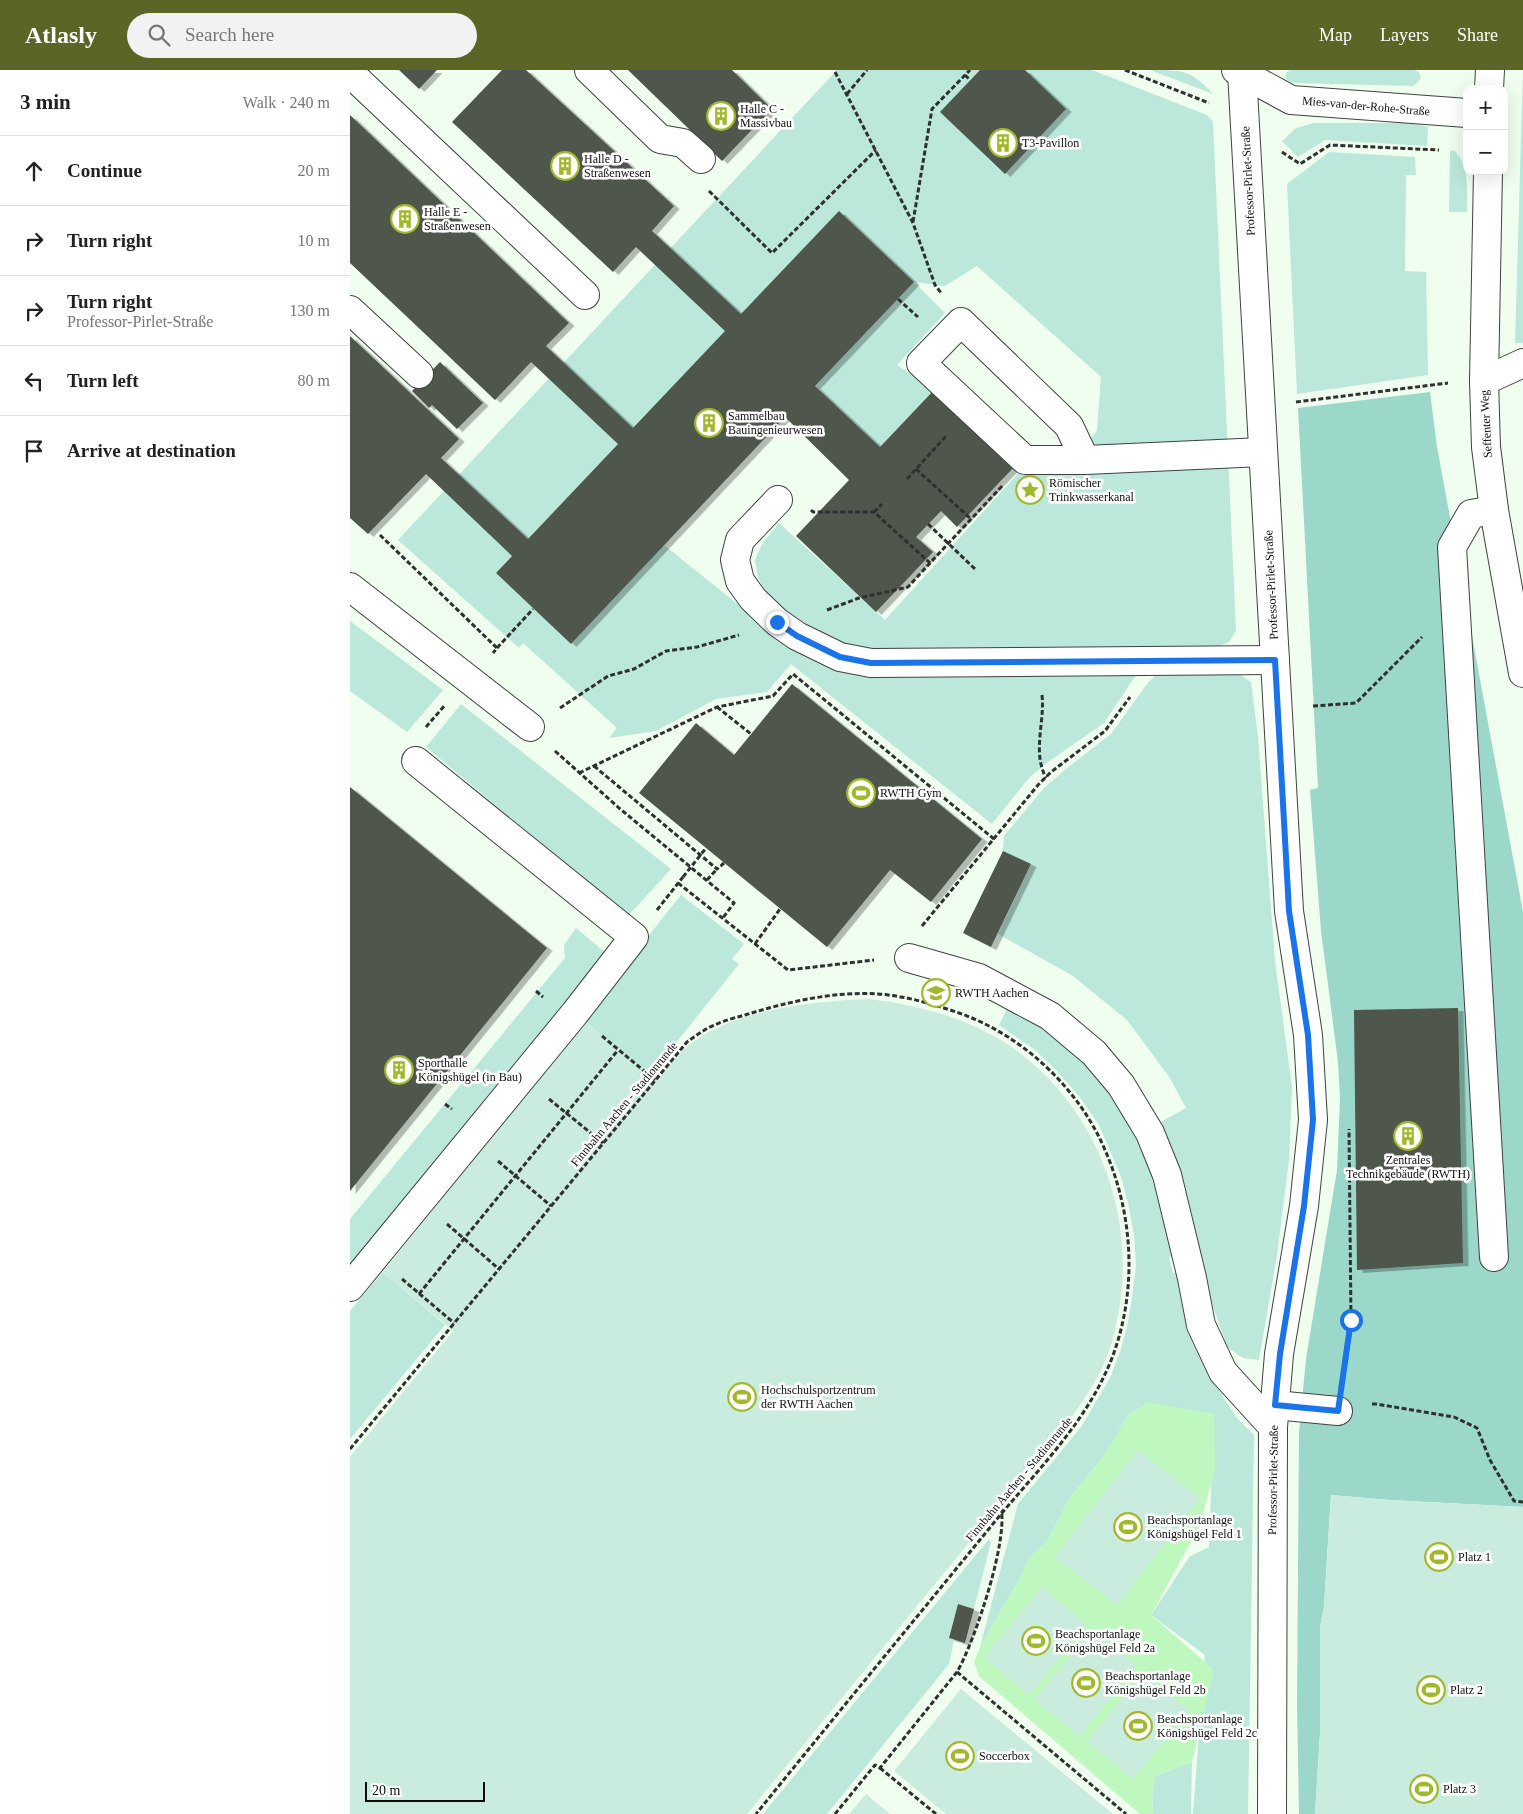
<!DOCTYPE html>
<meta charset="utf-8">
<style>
:root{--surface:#fff;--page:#f2f2f2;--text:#222;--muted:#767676;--line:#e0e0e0;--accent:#5b6626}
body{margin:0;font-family:"Times New Roman",serif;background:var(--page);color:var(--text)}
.controls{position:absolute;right:15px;top:15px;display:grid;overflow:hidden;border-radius:10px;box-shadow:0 5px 20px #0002}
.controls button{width:45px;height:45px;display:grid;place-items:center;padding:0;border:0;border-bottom:1px solid var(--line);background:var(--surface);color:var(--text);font:25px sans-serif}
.scale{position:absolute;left:15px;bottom:12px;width:120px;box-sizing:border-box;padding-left:5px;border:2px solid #0e0e0e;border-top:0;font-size:14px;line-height:18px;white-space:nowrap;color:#0e0e0e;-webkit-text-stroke:4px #fff;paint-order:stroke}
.stop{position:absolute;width:15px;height:15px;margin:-11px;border:4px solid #1a73e8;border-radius:50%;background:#fff}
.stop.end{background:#1a73e8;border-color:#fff;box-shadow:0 1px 5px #0008}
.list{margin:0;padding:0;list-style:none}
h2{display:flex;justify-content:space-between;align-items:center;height:65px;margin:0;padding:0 20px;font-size:21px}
h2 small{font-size:16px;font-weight:400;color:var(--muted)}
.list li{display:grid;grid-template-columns:32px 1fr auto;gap:15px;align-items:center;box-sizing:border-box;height:70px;padding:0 20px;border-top:1px solid var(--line)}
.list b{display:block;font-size:19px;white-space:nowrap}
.list p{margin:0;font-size:16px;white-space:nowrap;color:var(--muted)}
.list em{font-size:16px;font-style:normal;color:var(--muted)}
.icon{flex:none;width:28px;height:28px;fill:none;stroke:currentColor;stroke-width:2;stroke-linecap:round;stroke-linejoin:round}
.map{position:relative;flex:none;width:1173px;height:1744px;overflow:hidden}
header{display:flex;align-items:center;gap:30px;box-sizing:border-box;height:70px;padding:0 25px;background:var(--accent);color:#fff}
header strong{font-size:24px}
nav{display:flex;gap:28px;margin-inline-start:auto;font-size:18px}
.search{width:350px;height:45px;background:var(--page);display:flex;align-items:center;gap:12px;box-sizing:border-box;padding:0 18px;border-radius:28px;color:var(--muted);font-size:19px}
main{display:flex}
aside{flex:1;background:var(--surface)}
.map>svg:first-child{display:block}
.green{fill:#bbe8da}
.forest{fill:#9bd8ca}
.sand{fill:#bef8be}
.pitch{fill:#c9ecde}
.building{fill:#4f564b;filter:url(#shadow)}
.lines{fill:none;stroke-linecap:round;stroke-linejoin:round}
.minor-casing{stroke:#414141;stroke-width:30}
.path{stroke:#303030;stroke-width:3;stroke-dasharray:5 2.5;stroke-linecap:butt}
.minor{stroke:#fff;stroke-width:28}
.path-bridge{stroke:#303030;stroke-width:3;stroke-dasharray:5 2.5;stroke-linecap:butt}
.route{stroke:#1a73e8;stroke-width:6}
.labels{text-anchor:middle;stroke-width:5;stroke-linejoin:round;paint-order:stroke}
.street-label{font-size:12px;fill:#0e0e0e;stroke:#fff}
.poi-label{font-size:12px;fill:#0e0e0e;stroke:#fff;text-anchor:start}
</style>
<header>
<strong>Atlasly</strong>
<div class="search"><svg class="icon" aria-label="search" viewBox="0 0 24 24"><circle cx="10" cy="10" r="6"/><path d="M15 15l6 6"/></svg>Search here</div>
<nav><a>Map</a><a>Layers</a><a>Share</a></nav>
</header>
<main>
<aside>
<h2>3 min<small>Walk · 240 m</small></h2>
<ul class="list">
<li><svg class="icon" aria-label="ahead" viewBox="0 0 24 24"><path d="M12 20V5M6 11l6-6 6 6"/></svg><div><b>Continue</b></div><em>20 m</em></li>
<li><svg class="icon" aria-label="right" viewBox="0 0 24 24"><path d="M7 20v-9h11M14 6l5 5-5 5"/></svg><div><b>Turn right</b></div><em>10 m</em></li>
<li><svg class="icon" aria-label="right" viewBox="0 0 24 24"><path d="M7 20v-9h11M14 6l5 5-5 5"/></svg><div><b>Turn right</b><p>Professor-Pirlet-Straße</p></div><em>130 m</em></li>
<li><svg class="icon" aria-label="left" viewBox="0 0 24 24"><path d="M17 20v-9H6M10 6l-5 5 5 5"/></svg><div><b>Turn left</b></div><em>80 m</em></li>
<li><svg class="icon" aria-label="arrive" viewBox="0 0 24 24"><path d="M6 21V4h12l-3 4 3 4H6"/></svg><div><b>Arrive at destination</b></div></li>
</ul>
</aside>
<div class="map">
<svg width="1173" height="1744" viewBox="0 0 1173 1744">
<defs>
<filter id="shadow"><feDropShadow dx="5.5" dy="3" stdDeviation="0" flood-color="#0004"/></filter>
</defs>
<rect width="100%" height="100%" fill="#f0fef0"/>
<!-- green -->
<g class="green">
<path d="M 487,0 L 742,0 L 857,45 L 863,52 L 886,561 L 879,572 L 867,577 L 510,580 L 487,573 L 439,543 L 420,528 L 408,508 L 405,490 L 412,474 L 429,453 L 535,550 L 682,388 L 736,376 L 747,360 L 751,307 L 627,196 L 595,216 L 564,212 L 595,243 L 547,295 L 584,320 L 530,377 L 465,316 L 563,212 L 268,374 L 146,503 L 221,574 L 314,475 L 415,556 L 450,582 L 791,600 L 782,611 L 754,653 L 698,692 L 679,708 L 642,754 L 441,594 L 417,622 L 366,629 L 306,661 L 259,668 L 267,658 L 173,573 L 169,578 L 48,470 Z"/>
<path d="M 800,0 C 834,0 840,0 863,24 Z"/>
<path d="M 941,0 L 1064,0 L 1069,2 L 1071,8 L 1064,16 L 943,13 L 938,11 L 935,6 L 937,2 Z"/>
<path d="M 1173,0 L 1173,273 L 1165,273 Z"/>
<path d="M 964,53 L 1062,53 L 1078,57 L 1077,76 L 975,70 L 948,87 L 932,71 L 946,58 Z"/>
<path d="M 1104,80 C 1120,95 1117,123 1117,142 L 1099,142 L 1100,81 Z"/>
<path d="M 979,82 L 1065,87 L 1066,105 L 1056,105 L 1055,201 L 1076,202 L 1078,305 L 947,324 L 937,114 Z"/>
<path d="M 0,551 L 93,620 L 57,662 L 0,621 Z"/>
<path d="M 809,601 L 885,601 L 901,612 L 908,667 L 925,891 L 942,1017 L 939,1090 L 927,1185 L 909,1290 L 893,1288 L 877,1277 L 860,1228 L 838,1127 L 830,1100 L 809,1053 L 836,1038 L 820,1008 L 777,950 L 723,906 L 648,864 L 681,795 L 653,781 L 654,766 L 694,718 L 717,698 L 761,664 L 797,614 Z"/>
<path d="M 111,634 L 321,799 L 278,846 L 76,677 Z"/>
<path d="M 331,825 L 394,874 L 382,889 L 389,894 L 301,1004 L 232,949 Z"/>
<path d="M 226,858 L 256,883 L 0,1200 L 0,1149 L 215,888 L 214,875 Z"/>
<path d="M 659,935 L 680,948 L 731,988 L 769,1037 L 787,1071 L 801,1103 L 824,1186 L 819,1187 L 823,1203 L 827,1203 L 831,1227 L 849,1281 L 873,1327 L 887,1348 L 904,1365 L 898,1744 L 843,1744 L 855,1585 L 801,1545 L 840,1486 L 859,1477 L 864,1344 L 792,1337 L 779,1344 L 756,1383 L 720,1428 L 696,1473 L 680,1487 L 669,1510 L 630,1577 L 668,1434 L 731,1357 L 760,1308 L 770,1282 L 777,1257 L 782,1228 L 786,1196 L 784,1165 L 778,1133 L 770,1104 L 749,1055 L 729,1026 L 706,1000 L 685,980 L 649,955 Z"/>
<path d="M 33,1202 L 95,1255 L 0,1369 L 0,1241 Z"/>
<path d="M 639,1469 L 641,1472 L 624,1539 L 608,1534 L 599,1568 L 604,1570 L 599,1594 L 477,1744 L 413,1744 Z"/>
<path d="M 842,1692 L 841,1744 L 803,1744 L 802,1722 L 805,1706 Z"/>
</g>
<!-- forest -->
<path class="forest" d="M 1080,322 L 1087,377 L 1173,842 L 1173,1437 L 1039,1430 L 981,1425 L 974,1536 L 970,1557 L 970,1663 L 965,1744 L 949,1744 L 947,1635 L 949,1362 L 956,1289 L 987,1100 L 990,1028 L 988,992 L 971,861 L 960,720 L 968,718 L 948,338 Z"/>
<!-- sand -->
<path class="sand" d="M 797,1332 L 864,1344 L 865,1399 L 850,1455 L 801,1545 L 864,1600 L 842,1692 L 805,1706 L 802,1722 L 803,1744 L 790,1744 L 629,1606 L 624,1592 L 630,1577 L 669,1510 L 680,1487 L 696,1473 L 720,1428 L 756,1383 L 779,1344 L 792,1337 Z"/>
<!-- pitch -->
<g class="pitch">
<path d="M 519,929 C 568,935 615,947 657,974 C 745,1032 788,1143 768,1245 C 765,1260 762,1275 756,1289 C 748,1309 736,1326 724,1344 L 397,1744 L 0,1744 L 0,1387 L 103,1261 L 33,1202 L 235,952 L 232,949 L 301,1004 L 310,1008 C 321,995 332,978 347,969 C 392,939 465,931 519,929 Z"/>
<path d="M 788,1380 L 850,1428 L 767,1535 L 705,1487 Z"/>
<path d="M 981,1425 L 1039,1430 L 1173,1437 L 1173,1744 L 965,1744 L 970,1663 L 970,1557 L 974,1536 Z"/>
<path d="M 692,1517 L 737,1555 L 679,1625 L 634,1587 Z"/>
<path d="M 743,1559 L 787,1596 L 729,1666 L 685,1629 Z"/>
<path d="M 793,1603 L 839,1640 L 783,1709 L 737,1672 Z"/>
<path d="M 611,1619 L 763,1744 L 596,1744 L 544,1701 Z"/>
<path d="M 516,1724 L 540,1744 L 499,1744 Z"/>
</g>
<!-- building -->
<g class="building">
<path d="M 49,0 L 87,0 L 69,19 Z"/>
<path d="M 152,0 L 176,0 L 324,136 L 302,161 L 391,244 L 489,141 L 564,212 L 465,316 L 530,377 L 584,320 L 665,396 L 607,457 L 591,441 L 566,467 L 583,482 L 526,542 L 446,466 L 499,410 L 435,347 L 221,574 L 146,503 L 162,486 L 76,404 L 18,464 L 0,448 L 0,266 L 109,369 L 91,388 L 178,469 L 268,374 L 181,292 L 145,330 L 0,193 L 0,45 L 219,253 L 196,276 L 283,358 L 375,261 L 286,177 L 263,202 L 102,52 Z"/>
<path d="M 278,0 L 382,0 L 422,39 L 372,91 Z"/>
<path d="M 630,0 L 675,0 L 716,39 L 655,104 L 590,42 Z"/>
<path d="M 90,292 L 133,333 L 107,359 L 82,335 L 79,338 L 62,321 Z"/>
<path d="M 442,614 L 632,769 L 581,832 L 540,800 L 477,877 L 289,723 L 346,653 L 384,685 Z"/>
<path d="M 0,717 L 197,878 L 0,1121 Z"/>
<path d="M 653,781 L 681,794 L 641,877 L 613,863 Z"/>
<path d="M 1108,938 L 1113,1193 L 1007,1200 L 1004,940 Z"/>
<path d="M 608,1534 L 624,1539 L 615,1573 L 599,1568 Z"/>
</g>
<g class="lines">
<defs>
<g id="minor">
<path d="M 239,0 L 310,69 L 333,73 L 351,89"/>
<path d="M 886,0 L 941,30 L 1117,43"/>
<path d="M 892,2 L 939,841 L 958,965 L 963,1050 L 954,1136 L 929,1284 L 923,1357 L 922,1744"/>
<path d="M 0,3 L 235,225"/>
<path d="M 1139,19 L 1140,0"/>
<path d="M 1138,101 L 1134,311 L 1136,377 L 1144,440 L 1173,603"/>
<path d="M 0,240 L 69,304"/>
<path d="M 1134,311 L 1173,293"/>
<path d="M 735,390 L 719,356 L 611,252 L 571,293 L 675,390 L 735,390 L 913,382"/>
<path d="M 428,430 L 390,470 L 385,490 L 390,511 L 403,529 L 427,552 L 447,566 L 490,587 L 521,593 L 925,590"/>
<path d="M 0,517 L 180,657"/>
<path d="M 559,888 L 629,908 L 700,946 L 744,983 L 771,1015 L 800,1063 L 817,1105 L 842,1208 L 851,1255 L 873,1302 L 923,1357"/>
<path d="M 1144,1187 L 1102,477 L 1121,444 L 1144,440"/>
<path d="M 0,1217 L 225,943 L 284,867 L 66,691"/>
<path d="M 925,1335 L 988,1341"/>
</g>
</defs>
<!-- minor casing -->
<use href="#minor" class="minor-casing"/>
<!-- path -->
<g class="path">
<path d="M 775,0 L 859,33"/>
<path d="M 485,2 L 563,153 L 585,215 L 592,224"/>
<path d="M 615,5 L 620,10"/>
<path d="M 497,24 L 517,0"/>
<path d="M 932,82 L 950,94 L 980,75 L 1089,80"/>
<path d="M 359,121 L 422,183 L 526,80"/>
<path d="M 563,152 L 582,39 L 620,0"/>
<path d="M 548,229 L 568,247"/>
<path d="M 946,332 L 1098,313"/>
<path d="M 566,399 L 621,449"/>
<path d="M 557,409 L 597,365"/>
<path d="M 461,440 L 463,442 L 524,442 L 580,493 L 653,415"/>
<path d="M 524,442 L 532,434"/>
<path d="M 30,465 L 147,578 L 143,583"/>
<path d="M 477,540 L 509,528 L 558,517 L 580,493"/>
<path d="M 147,578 L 183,539"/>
<path d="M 692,625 C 695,653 682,681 696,708"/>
<path d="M 963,636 L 1006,633 L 1072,567"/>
<path d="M 367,637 L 401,664"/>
<path d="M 210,638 L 258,606 L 284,599 L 316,581 L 347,577 L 389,565"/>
<path d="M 76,657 L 95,635"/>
<path d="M 205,681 L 269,738 L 384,833 L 372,849"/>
<path d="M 244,696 L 367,799 L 374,793"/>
<path d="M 229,703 L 367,637 L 423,626 L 443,604 L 644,769"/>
<path d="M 357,810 L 367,799"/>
<path d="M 328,813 L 438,900 L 524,890"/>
<path d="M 307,840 L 333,807"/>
<path d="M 572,856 L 688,715 L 701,702 L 755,661 L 780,627"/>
<path d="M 405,874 L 430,839"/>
<path d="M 186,921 L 193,927"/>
<path d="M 252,966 L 305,1010"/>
<path d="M 199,1029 L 253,1073"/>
<path d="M 95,1034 L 102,1039"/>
<path d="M 148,1091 L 201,1136"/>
<path d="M 97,1154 L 149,1199"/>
<path d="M 52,1209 L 104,1253"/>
<path d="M 69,1224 L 268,980"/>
<path d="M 993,1307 L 1001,1250 L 999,1059"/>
<path d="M 1022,1334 L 1026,1334 L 1104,1347 L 1127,1358 L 1140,1390 L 1164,1431 L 1173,1432"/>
<path d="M 0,1379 L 337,972 C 344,967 351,962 358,958 C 370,952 383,948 395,945 C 437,932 484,921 528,924 C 556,926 583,934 609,943 C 669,964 722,1012 750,1069 C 783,1137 789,1217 762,1288 C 736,1355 682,1405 638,1460 C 561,1554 483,1649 406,1744"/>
<path d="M 607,1602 L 776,1744"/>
<path d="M 530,1698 L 586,1744"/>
<path d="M 485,1744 L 525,1695 L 530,1698 L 607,1602 C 624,1573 661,1465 650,1434"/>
</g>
<!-- minor -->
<use href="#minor" class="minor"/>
<!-- path-bridge -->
<g class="path-bridge">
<path d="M 578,454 L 625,499"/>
<path d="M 333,807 L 356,778"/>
</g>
</g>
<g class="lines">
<!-- route -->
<path class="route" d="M 427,552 L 447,566 L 490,587 L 521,593 L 925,590 L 939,841 L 958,965 L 963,1050 L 954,1136 L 930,1284 L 925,1335 L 988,1341 L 1001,1250"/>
</g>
<!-- icons -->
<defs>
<symbol id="building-ring" viewBox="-11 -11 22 22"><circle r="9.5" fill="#fff" stroke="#a0b92b" stroke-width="1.5"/><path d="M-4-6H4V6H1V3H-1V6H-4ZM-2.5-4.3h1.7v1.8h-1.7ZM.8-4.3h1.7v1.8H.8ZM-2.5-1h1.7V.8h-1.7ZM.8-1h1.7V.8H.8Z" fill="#a0b92b"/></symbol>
<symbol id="sight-ring" viewBox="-11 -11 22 22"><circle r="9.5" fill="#fff" stroke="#a0b92b" stroke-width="1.5"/><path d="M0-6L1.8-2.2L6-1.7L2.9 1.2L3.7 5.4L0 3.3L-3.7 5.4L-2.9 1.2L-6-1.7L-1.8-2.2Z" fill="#a0b92b"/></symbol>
<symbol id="stadium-ring" viewBox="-11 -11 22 22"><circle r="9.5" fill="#fff" stroke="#a0b92b" stroke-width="1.5"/><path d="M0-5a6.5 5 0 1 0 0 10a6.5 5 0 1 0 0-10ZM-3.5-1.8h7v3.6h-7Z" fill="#a0b92b"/></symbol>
<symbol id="university-ring" viewBox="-11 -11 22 22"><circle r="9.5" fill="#fff" stroke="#a0b92b" stroke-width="1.5"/><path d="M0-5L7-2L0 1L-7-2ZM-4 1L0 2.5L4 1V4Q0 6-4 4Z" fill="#a0b92b"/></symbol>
</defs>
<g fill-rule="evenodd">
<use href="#building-ring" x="355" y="30" width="32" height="32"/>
<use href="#building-ring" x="637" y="57" width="32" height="32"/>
<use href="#building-ring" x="199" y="80" width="32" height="32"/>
<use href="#building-ring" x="39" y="133" width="32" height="32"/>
<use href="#building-ring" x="343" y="337" width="32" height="32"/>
<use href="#sight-ring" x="664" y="404" width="32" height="32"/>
<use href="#stadium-ring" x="495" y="707" width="32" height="32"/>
<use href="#university-ring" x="570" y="907" width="32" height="32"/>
<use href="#building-ring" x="33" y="984" width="32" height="32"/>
<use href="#building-ring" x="1042" y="1050" width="32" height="32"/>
<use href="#stadium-ring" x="376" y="1311" width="32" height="32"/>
<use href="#stadium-ring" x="762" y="1441" width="32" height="32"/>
<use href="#stadium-ring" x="1073" y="1471" width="32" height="32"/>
<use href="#stadium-ring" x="670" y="1555" width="32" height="32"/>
<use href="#stadium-ring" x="720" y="1597" width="32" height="32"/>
<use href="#stadium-ring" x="1065" y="1604" width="32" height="32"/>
<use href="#stadium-ring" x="772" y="1640" width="32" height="32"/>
<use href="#stadium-ring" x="594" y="1670" width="32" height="32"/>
<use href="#stadium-ring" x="1058" y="1703" width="32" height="32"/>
</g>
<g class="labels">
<!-- street labels -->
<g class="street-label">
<text transform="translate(1016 36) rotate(5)" y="4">Mies-van-der-Rohe-Straße</text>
<text transform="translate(898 111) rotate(-93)" y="4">Professor-Pirlet-Straße</text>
<text transform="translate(1136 354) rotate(-93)" y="4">Seffenter Weg</text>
<text transform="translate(921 515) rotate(-93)" y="4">Professor-Pirlet-Straße</text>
<text transform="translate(274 1034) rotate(-50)" y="4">Finnbahn Aachen - Stadionrunde</text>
<text transform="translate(669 1409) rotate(-50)" y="4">Finnbahn Aachen - Stadionrunde</text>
<text transform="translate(923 1410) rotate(-89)" y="4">Professor-Pirlet-Straße</text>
</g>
<!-- poi labels -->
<g class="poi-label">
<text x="390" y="43">Halle C -<tspan x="390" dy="14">Massivbau</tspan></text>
<text x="672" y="77">T3-Pavillon</text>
<text x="234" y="93">Halle D -<tspan x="234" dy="14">Straßenwesen</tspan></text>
<text x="74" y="146">Halle E -<tspan x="74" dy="14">Straßenwesen</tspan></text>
<text x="378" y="350">Sammelbau<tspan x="378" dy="14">Bauingenieurwesen</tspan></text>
<text x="699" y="417">Römischer<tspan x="699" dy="14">Trinkwasserkanal</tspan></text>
<text x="530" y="727">RWTH Gym</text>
<text x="605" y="927">RWTH Aachen</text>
<text x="68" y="997">Sporthalle<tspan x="68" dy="14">Königshügel (in Bau)</tspan></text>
<text x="1058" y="1094" text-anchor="middle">Zentrales<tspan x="1058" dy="14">Technikgebäude (RWTH)</tspan></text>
<text x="411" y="1324">Hochschulsportzentrum<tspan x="411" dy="14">der RWTH Aachen</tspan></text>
<text x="797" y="1454">Beachsportanlage<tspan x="797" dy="14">Königshügel Feld 1</tspan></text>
<text x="1108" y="1491">Platz 1</text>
<text x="705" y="1568">Beachsportanlage<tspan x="705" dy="14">Königshügel Feld 2a</tspan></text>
<text x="755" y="1610">Beachsportanlage<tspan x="755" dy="14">Königshügel Feld 2b</tspan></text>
<text x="1100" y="1624">Platz 2</text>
<text x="807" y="1653">Beachsportanlage<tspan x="807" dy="14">Königshügel Feld 2c</tspan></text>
<text x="629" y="1690">Soccerbox</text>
<text x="1093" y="1723">Platz 3</text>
</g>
</g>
</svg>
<div class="controls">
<button>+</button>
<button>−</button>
</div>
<div class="scale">20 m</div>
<div class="stop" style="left:1001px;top:1250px"></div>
<div class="stop end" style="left:427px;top:552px"></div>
</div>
</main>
